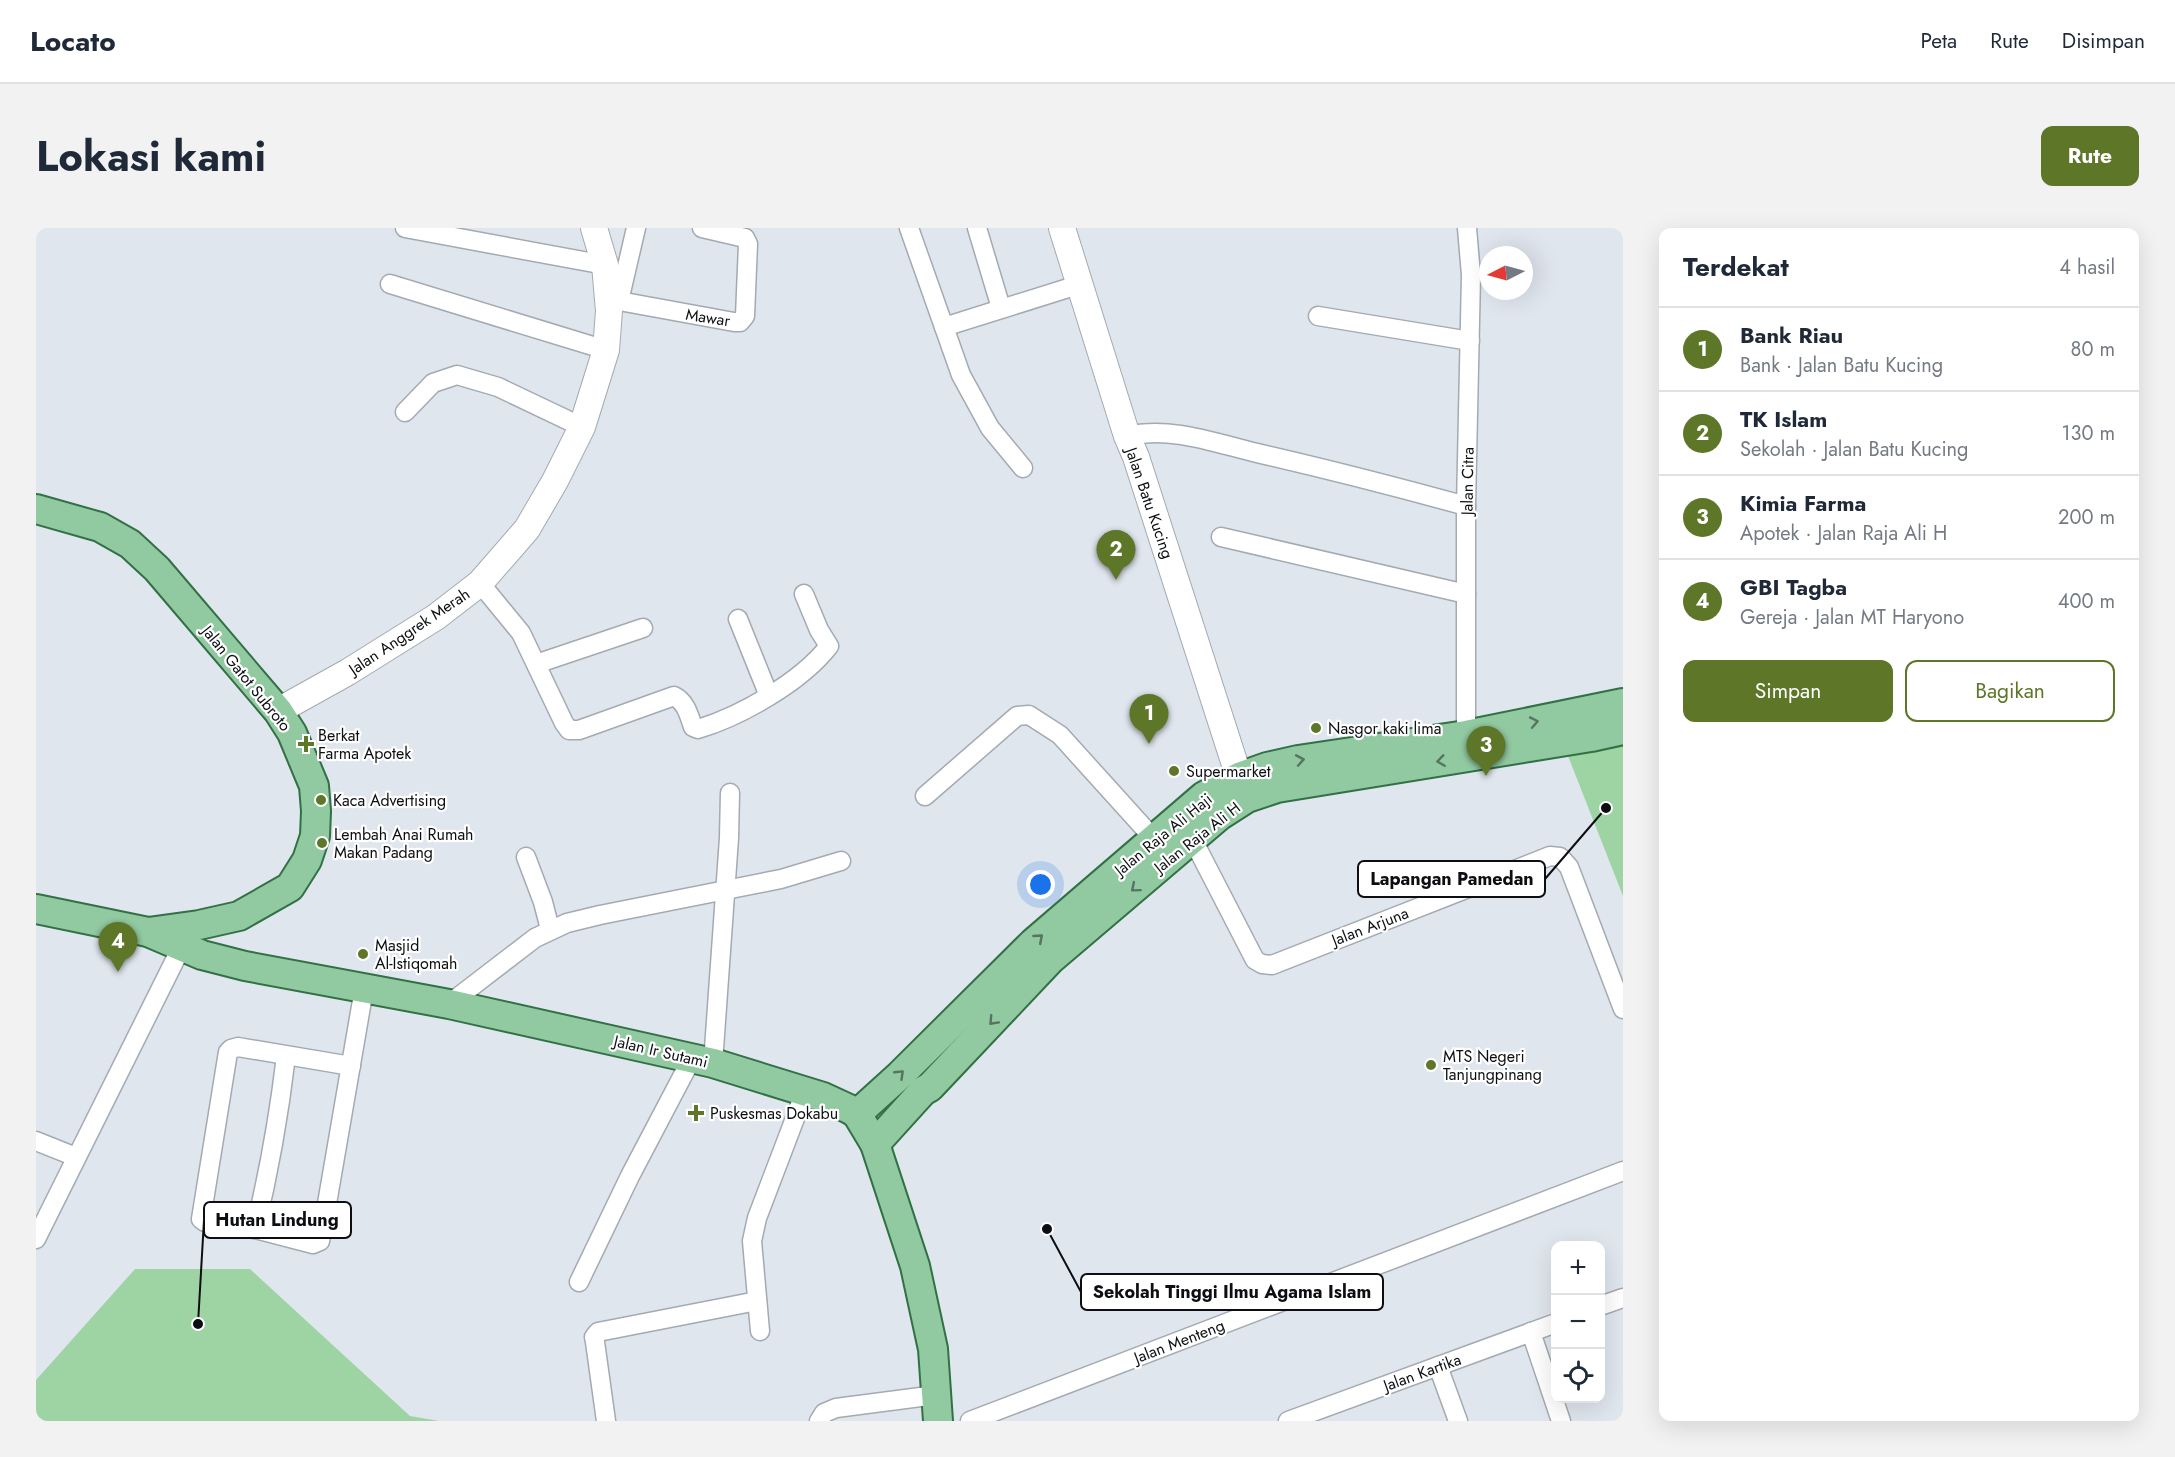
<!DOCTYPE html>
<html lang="id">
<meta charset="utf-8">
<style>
:root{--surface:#fff;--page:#f2f2f3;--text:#1f2937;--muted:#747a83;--line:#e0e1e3;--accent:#5d7628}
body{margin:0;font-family:Jost,sans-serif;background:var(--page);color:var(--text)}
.controls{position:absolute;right:18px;bottom:18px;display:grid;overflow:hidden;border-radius:12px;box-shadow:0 6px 24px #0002}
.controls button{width:54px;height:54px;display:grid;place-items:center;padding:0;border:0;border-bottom:2px solid var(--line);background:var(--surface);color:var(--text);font:30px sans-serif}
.compass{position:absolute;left:1443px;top:18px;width:54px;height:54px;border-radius:50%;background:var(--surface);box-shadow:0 6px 24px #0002;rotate:264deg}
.you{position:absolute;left:1005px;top:657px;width:21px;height:21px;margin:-15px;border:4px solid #fff;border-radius:50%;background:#1a73e8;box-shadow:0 0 0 9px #1a73e833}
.badge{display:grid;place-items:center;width:39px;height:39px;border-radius:50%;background:var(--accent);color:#fff;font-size:20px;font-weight:700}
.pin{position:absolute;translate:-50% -50px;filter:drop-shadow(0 2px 3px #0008)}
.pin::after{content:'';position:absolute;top:32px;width:21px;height:18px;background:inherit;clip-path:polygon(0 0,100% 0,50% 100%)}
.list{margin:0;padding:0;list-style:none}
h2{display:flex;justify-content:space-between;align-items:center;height:78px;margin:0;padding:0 24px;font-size:26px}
h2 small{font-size:20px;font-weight:400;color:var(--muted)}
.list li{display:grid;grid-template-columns:39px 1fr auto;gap:18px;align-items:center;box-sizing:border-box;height:84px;padding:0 24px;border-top:2px solid var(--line)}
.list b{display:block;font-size:22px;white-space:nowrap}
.list p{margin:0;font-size:20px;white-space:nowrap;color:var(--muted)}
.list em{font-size:20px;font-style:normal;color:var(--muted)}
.actions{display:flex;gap:12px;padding:18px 24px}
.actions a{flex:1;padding:14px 0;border:2px solid var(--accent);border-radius:12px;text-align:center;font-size:21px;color:var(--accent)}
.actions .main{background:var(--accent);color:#fff}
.icon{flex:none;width:33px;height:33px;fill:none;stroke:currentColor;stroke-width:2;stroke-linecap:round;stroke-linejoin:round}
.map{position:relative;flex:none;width:1587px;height:1193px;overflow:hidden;border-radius:12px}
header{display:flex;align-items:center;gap:36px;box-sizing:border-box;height:84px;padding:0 30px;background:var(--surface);border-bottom:2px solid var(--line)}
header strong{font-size:28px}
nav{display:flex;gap:33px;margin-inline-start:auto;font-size:21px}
.intro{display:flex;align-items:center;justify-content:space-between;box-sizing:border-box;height:144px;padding:0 36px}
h1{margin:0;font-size:42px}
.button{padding:15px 27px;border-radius:12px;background:var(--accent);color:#fff;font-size:21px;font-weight:700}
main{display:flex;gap:36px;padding:0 36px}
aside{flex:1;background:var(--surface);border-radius:12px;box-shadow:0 6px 24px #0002}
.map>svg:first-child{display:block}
.green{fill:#9ed4a3}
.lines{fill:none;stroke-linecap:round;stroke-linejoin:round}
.street-casing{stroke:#a4aab1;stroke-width:21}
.secondary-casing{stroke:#a4aab1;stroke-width:28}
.primary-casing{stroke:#327045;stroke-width:32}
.street{stroke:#fff;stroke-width:18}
.secondary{stroke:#fff;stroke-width:26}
.primary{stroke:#91c9a0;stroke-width:28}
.oneway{stroke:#557560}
.poi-dot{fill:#5d7628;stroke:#fff;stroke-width:2}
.labels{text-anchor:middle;stroke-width:4.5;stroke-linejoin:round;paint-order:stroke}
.street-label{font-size:16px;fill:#0c0e11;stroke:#fff}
.poi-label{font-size:16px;fill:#0c0e11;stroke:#fff;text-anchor:start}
.leader{fill:none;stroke:#0c0e11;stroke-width:2}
.callout-dot{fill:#0c0e11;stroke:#fff;stroke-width:2}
.callout{fill:#fff;stroke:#0c0e11;stroke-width:2}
.callout-label{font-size:18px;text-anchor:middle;font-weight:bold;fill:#0c0e11}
</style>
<header>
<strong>Locato</strong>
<nav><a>Peta</a><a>Rute</a><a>Disimpan</a></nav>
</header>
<div class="intro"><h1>Lokasi kami</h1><a class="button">Rute</a></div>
<main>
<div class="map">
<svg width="1587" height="1193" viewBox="0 0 1587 1193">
<rect width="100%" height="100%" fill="#e0e6ee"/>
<!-- green -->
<g class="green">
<path d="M 1587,514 L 1587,668 L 1532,528 Z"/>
<path d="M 99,1041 L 214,1041 L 374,1188 L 403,1193 L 0,1193 L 0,1152 Z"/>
</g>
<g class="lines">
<defs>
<g id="street">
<path d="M 369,0 L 569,37"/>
<path d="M 873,0 L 925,147 L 954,200 L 987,240"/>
<path d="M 941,0 L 965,80"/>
<path d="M 354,56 L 570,122"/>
<path d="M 583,73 L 698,94 L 704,94 L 709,88 L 712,16 L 709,10 L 666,0"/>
<path d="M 576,80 L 583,73 L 600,0"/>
<path d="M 1282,88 L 1434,113"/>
<path d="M 908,99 L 1045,56"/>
<path d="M 369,184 L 397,155 L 421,147 L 462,159 L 546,199"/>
<path d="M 1091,208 C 1135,198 1179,215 1221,225 C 1291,241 1361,259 1430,278"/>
<path d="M 1185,309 L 1430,366"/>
<path d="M 444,355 L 485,405 L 528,495 L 533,502 L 543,502 L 638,468 C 650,474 653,487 657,499 L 662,501 C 705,488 765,454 793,418 L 783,402 L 768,366"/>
<path d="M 702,391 L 733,468"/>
<path d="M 500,436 L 607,400"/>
<path d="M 1430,507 L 1430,278 L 1435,47 L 1431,0"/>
<path d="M 889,568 L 981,488 L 993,487 L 1024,507 L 1118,611"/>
<path d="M 1156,610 L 1219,732 L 1226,736 L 1236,737 L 1514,628 L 1524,629 L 1533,639 L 1587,781"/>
<path d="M 490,629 L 507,674 L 514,701"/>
<path d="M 413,776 L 499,710 L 531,695 L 564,687 L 745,651 L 805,633"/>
<path d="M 250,828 C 243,887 233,944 219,1001 L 277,1016 L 284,1013 L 288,993 L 328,761"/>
<path d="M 677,835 L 693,610 L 694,565"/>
<path d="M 0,913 L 40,929"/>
<path d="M 219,1001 L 169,994 L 165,991 L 192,824 L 195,821 L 202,819 L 315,838"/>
<path d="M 0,1011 L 145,720"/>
<path d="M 543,1054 L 594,948 L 656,830"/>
<path d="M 1564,1078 L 1587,1070"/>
<path d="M 724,1103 L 716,1013 L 721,990 L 769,864"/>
<path d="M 1495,1104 L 1525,1193"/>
<path d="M 1402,1138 L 1422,1193"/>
<path d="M 570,1193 L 559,1114 L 558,1109 L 562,1104 L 721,1073"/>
<path d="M 783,1193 L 788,1185 L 800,1180 L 900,1167"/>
<path d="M 934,1193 L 1587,943"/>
<path d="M 1252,1193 L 1520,1095"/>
</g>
<g id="secondary">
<path d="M 1026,0 L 1091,208 L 1100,229 L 1203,549"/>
<path d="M 242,483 L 312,444 L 400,389 L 444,355 L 491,301 L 519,253 L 546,199 L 570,122 L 573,83 L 569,37 L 558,0"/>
</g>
<g id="primary">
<path d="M 0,281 L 64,299 L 94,316 L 121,341 L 242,483 L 256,505 L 278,558 L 280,583 L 279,608 L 271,632 L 254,659 L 203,688 L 163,697 L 112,704"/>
<path d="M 0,681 L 112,704 L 166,727 L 209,738 L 413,776 L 677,835 L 787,869 L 813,881 L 821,886 L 839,916 L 879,1038 L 897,1121 L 902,1193"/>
<path d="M 821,886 L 864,847 L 997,715 L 1168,568 L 1203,549 L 1231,539 L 1262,532 L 1430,507 L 1587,475"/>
<path d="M 839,916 L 887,863 L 894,859 L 1015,731 L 1183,588 L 1211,570 L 1241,560 L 1555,509 L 1587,502"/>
</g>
</defs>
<!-- street casing -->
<use href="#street" class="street-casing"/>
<!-- secondary casing -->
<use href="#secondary" class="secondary-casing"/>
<!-- primary casing -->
<use href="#primary" class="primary-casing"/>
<!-- street -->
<use href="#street" class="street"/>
<!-- secondary -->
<use href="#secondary" class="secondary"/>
<!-- primary -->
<use href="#primary" class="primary"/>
</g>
<!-- one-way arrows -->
<defs><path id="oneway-chevron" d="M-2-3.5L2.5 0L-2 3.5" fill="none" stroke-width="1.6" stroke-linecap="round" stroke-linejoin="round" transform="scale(1.5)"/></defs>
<g class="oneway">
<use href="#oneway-chevron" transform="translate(1498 494) rotate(-11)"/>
<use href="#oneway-chevron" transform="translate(1264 532) rotate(-10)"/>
<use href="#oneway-chevron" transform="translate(1405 533) rotate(172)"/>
<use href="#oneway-chevron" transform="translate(1099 660) rotate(140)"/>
<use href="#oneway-chevron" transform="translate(1003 710) rotate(-41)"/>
<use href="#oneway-chevron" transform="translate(957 793) rotate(133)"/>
<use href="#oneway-chevron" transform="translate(864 846) rotate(-44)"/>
</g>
<!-- markers -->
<g class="poi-dot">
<circle cx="1280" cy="500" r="6"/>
<path d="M267 507h6v6h6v6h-6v6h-6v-6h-6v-6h6z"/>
<circle cx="1138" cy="543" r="6"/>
<circle cx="285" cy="572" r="6"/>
<circle cx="286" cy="615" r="6"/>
<circle cx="327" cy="726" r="6"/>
<circle cx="1395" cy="837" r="6"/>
<path d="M657 876h6v6h6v6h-6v6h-6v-6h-6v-6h6z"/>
</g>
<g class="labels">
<!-- street labels -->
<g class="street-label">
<text transform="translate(672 89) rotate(9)" y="6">Mawar</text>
<text transform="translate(1431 253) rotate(-89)" y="6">Jalan Citra</text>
<text transform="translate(1114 275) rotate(71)" y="6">Jalan Batu Kucing</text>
<text transform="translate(373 403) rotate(-34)" y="6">Jalan Anggrek Merah</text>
<text transform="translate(211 450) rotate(51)" y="6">Jalan Gatot Subroto</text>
<text transform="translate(1127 606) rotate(-39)" y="6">Jalan Raja Ali Haji</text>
<text transform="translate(1161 609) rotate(-38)" y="6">Jalan Raja Ali H</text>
<text transform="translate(1334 698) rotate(-21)" y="6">Jalan Arjuna</text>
<text transform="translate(625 823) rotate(13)" y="6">Jalan Ir Sutami</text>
<text transform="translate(1143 1113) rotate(-21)" y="6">Jalan Menteng</text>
<text transform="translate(1386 1144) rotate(-20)" y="6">Jalan Kartika</text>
</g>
<!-- poi labels -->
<g class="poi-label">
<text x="1292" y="506">Nasgor kaki lima</text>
<text x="282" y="513">Berkat<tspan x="282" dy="18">Farma Apotek</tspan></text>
<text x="1150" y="549">Supermarket</text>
<text x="297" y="578">Kaca Advertising</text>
<text x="298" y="612">Lembah Anai Rumah<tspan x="298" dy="18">Makan Padang</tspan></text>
<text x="339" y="723">Masjid<tspan x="339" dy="18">Al-Istiqomah</tspan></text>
<text x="1407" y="834">MTS Negeri<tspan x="1407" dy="18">Tanjungpinang</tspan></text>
<text x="674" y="891">Puskesmas Dokabu</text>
</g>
</g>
<!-- callouts -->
<path class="leader" d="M1570 580L1509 651M162 1096L168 992M1011 1001L1045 1064"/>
<g class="callout-dot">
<circle cx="1570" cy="580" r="6"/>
<circle cx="162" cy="1096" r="6"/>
<circle cx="1011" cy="1001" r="6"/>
</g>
<g class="callout">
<rect x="1322" y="633" width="187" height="36" rx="6"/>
<rect x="168" y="974" width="147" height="36" rx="6"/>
<rect x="1045" y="1046" width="302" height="36" rx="6"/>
</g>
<g class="callout-label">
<text x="1416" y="657">Lapangan Pamedan</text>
<text x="241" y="998">Hutan Lindung</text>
<text x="1196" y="1070">Sekolah Tinggi Ilmu Agama Islam</text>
</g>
</svg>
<div class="controls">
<button>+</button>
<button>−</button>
<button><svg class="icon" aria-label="locate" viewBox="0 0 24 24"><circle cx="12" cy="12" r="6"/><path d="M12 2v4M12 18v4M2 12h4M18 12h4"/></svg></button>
</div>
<svg class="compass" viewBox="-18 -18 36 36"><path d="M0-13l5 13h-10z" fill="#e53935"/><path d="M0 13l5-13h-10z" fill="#747a83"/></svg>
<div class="you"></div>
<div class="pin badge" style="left:1113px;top:516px">1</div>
<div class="pin badge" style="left:1080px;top:352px">2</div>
<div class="pin badge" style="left:1450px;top:548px">3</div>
<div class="pin badge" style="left:82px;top:744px">4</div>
</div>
<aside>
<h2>Terdekat<small>4 hasil</small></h2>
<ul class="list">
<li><span class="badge">1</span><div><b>Bank Riau</b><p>Bank · Jalan Batu Kucing</p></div><em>80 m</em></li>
<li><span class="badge">2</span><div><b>TK Islam</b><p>Sekolah · Jalan Batu Kucing</p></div><em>130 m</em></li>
<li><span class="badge">3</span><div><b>Kimia Farma</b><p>Apotek · Jalan Raja Ali H</p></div><em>200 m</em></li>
<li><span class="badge">4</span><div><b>GBI Tagba</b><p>Gereja · Jalan MT Haryono</p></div><em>400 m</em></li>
</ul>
<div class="actions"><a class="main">Simpan</a><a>Bagikan</a></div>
</aside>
</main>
